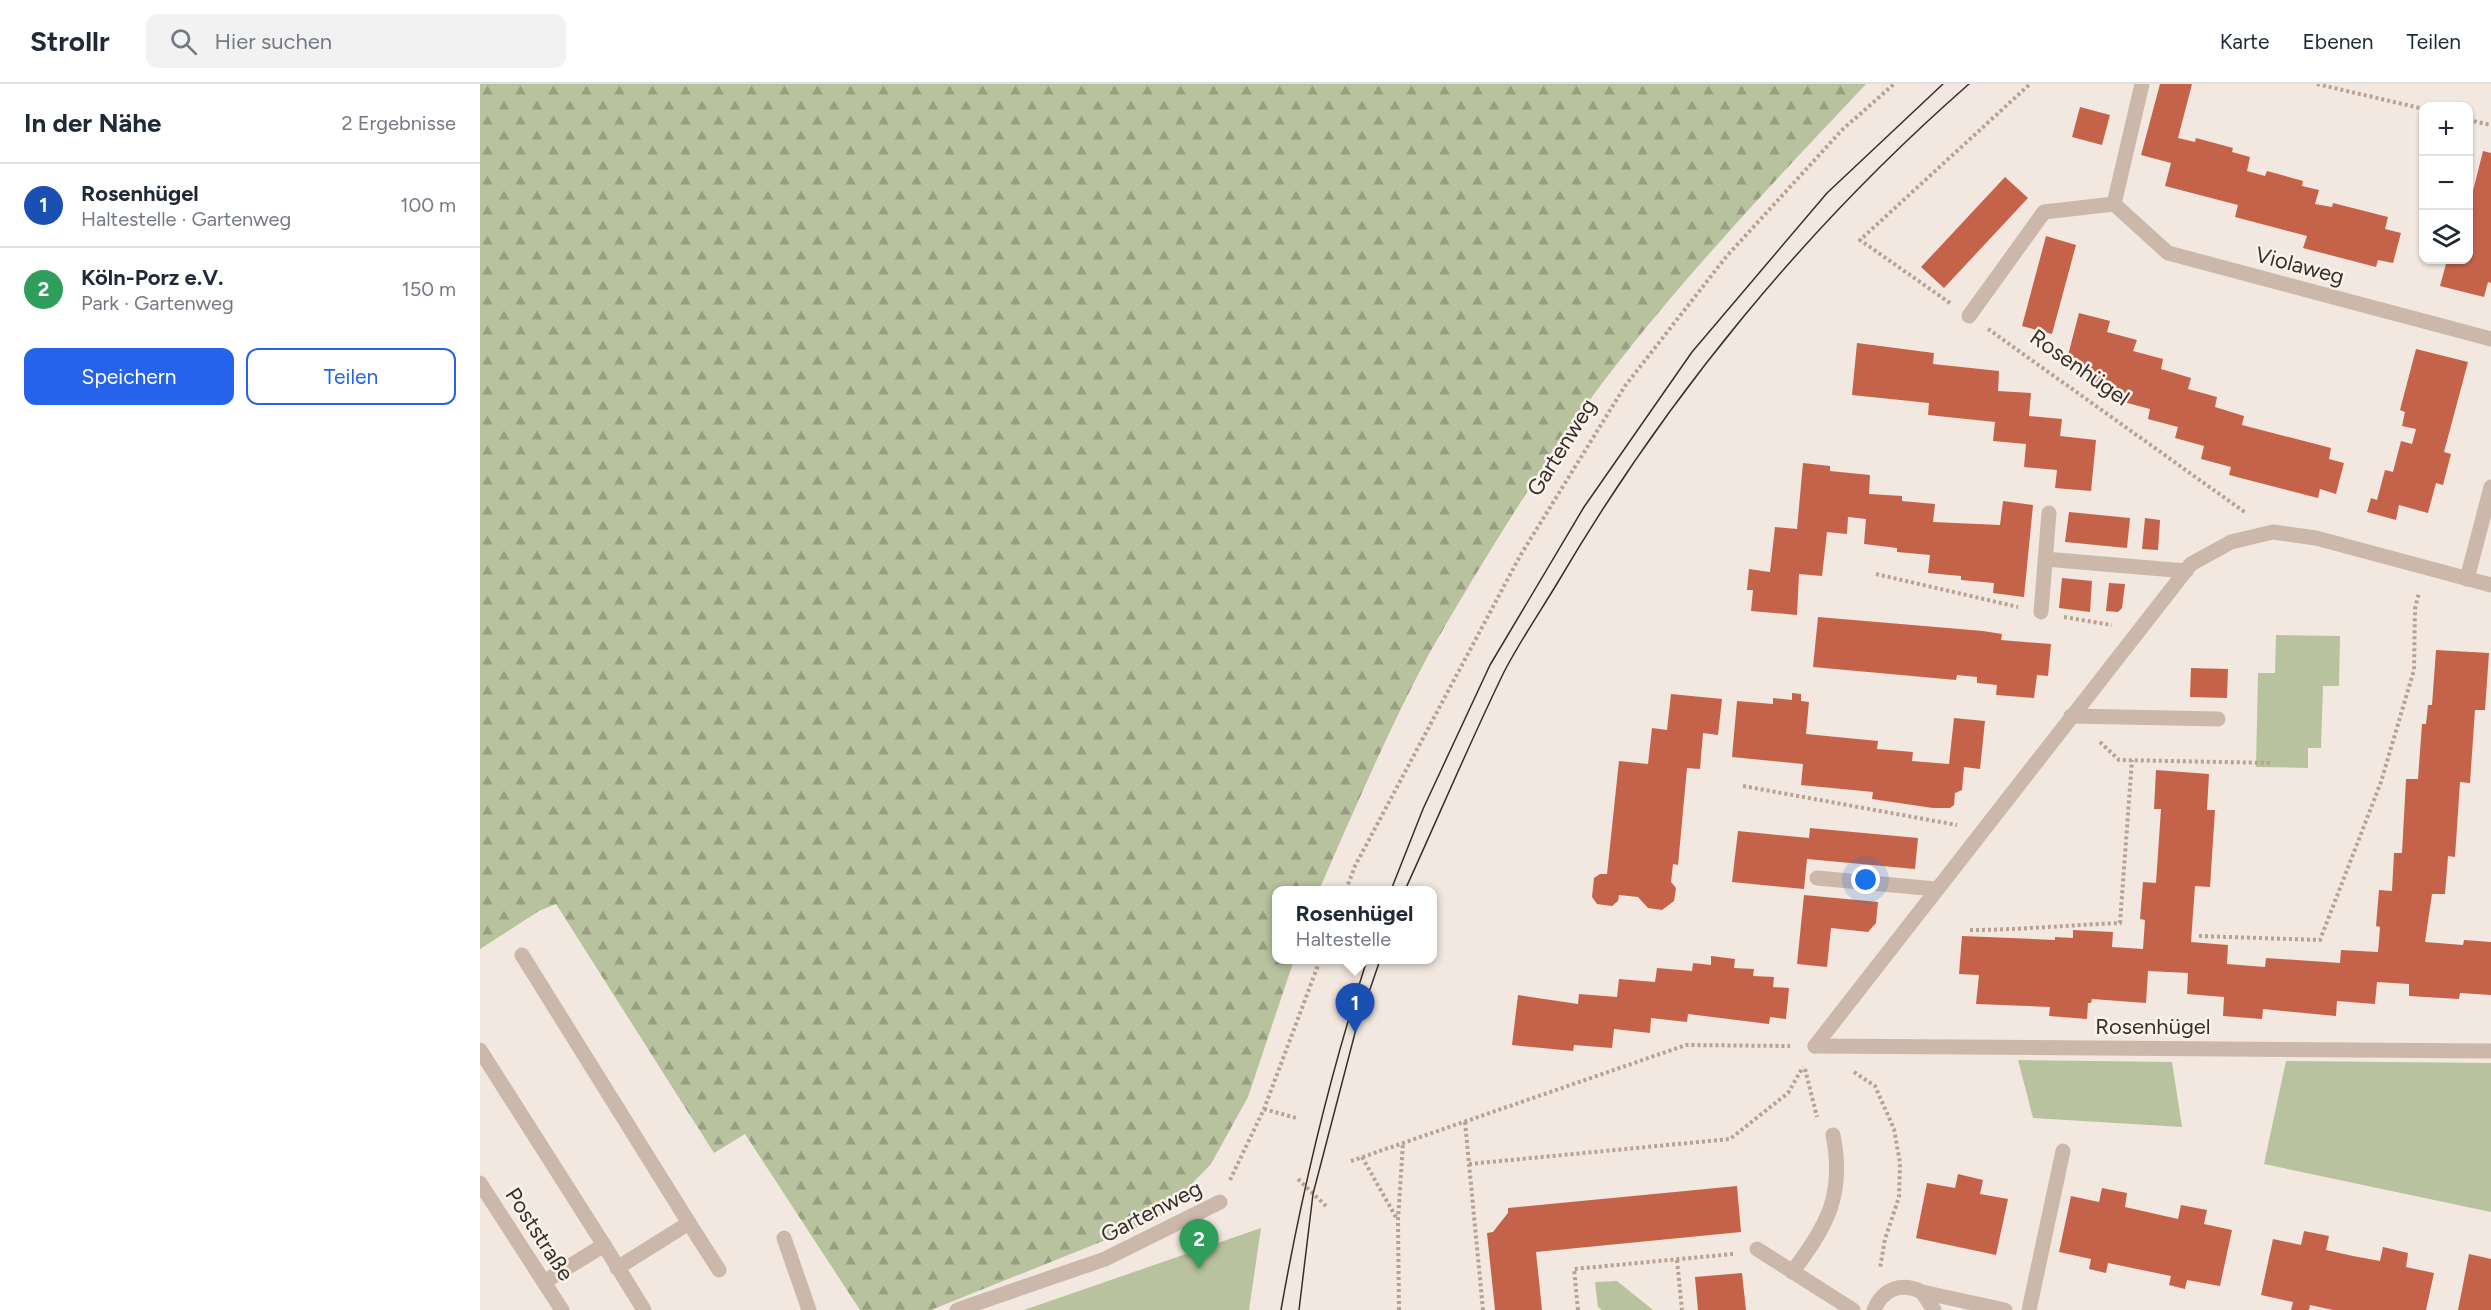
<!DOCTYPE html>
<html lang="de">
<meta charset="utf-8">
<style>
:root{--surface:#fff;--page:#f2f2f3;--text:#1f2937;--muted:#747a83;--line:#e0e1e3;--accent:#2563eb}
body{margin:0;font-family:Figtree,sans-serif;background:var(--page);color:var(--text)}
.controls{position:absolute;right:18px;top:18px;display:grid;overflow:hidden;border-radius:12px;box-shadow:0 2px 4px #0004}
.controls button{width:54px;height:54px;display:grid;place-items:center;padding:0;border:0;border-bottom:2px solid var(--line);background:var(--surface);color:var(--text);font:30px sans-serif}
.you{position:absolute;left:1386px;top:796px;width:21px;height:21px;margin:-15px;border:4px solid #fff;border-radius:50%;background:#1a73e8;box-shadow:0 0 0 9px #1a73e833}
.badge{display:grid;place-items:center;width:39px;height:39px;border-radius:50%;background:var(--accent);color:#fff;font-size:20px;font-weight:700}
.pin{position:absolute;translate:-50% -50px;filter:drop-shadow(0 2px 3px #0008)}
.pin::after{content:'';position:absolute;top:32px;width:21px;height:18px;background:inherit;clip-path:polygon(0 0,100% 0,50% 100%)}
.popup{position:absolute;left:792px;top:802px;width:165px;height:78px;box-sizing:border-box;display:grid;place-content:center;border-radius:12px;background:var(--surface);filter:drop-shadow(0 2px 4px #0005);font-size:20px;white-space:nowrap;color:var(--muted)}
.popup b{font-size:22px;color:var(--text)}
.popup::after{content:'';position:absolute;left:50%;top:100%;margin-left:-12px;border:12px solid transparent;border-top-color:var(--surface)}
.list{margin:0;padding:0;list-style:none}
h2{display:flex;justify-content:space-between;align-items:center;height:78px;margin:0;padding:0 24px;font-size:26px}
h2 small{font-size:20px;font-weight:400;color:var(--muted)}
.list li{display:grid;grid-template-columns:39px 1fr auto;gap:18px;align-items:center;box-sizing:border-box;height:84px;padding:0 24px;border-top:2px solid var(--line)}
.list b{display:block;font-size:22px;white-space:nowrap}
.list p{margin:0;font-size:20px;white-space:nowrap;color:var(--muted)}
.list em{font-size:20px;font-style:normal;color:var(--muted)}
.actions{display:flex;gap:12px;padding:18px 24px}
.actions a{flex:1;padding:14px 0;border:2px solid var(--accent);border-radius:12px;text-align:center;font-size:21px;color:var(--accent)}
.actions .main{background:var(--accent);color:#fff}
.icon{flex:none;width:33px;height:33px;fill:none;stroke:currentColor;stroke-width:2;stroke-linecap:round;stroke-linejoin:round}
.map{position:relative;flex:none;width:2011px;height:1226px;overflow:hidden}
header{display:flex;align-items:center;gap:36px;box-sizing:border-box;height:84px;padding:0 30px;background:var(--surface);border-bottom:2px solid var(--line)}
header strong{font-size:28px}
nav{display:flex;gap:33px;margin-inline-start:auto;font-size:21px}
.search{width:420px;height:54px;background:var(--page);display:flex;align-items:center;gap:15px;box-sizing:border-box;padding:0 21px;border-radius:12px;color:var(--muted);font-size:22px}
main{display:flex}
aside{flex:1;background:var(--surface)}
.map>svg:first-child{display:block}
.green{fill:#b8c29e}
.forest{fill:url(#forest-firs)}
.building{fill:#c5634a}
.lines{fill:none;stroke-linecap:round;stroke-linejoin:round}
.path{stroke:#b7a294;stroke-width:4;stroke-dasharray:3 3;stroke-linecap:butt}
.lane{stroke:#cbb8aa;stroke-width:15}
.street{stroke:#cbb8aa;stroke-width:15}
.tram{stroke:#392e2a;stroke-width:1.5}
.labels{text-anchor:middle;stroke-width:5;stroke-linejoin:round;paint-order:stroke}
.street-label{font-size:22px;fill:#392e2a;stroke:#faf3eb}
</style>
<header>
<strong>Strollr</strong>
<div class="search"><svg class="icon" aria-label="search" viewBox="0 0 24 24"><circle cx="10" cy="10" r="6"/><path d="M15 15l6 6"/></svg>Hier suchen</div>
<nav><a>Karte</a><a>Ebenen</a><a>Teilen</a></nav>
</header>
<main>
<aside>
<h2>In der Nähe<small>2 Ergebnisse</small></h2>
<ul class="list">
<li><span class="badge" style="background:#1a4fb4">1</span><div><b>Rosenhügel</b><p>Haltestelle · Gartenweg</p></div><em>100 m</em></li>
<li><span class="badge" style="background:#2e9e5b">2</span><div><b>Köln-Porz e.V.</b><p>Park · Gartenweg</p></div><em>150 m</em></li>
</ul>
<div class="actions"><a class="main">Speichern</a><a>Teilen</a></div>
</aside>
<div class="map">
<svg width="2011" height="1226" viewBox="0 0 2011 1226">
<defs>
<pattern id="forest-firs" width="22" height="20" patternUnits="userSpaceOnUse" patternTransform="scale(1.5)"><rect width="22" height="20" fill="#b8c29e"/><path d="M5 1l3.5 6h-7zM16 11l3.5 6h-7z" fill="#979e81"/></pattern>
</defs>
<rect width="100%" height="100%" fill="#f3e8df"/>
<!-- green -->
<g class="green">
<path d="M 1796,551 L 1860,552 L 1859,602 L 1843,602 L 1841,664 L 1828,664 L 1828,684 L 1776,683 L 1778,589 L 1795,589 Z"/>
<path d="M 1538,976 L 1692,978 L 1702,1043 L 1553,1034 Z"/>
<path d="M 1806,977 L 2011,979 L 2011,1128 L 1784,1080 Z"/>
<path d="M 781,1144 L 769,1226 L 544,1226 Z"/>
<path d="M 1137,1197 L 1173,1226 L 1122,1226 L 1118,1223 L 1115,1198 Z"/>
</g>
<!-- forest -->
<path class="forest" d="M 0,0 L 1386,0 C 1275,118 1154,244 1065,380 C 1025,442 985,506 949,570 C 908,646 874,727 839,806 L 797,806 L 797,876 L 814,876 L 768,1013 L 731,1080 L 678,1135 L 451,1226 L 380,1226 L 265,1050 L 234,1069 L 76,820 L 59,827 L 0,865 Z"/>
<!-- building -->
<g class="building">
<path d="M 1680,0 L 1712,0 L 1698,54 L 1715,58 L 1716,54 L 1753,64 L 1752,68 L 1770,73 L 1767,87 L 1785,92 L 1787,87 L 1823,97 L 1822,102 L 1839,106 L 1835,120 L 1852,123 L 1853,119 L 1908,133 L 1905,145 L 1921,149 L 1913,179 L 1898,176 L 1896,183 L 1823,164 L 1827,152 L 1755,133 L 1758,121 L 1685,102 L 1691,79 L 1661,71 Z"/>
<path d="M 1600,23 L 1630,31 L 1622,61 L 1592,53 Z"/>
<path d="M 2003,67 L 2011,69 L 2011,199 L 2008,198 L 2004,213 L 1960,202 L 1967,176 L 1989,176 L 1989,123 Z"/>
<path d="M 1525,93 L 1548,114 L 1464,204 L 1441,183 Z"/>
<path d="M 1566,152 L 1596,161 L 1572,250 L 1542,242 Z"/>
<path d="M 1599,229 L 1630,237 L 1627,248 L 1657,256 L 1653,267 L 1683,275 L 1681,285 L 1711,294 L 1708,305 L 1737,313 L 1735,323 L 1764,332 L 1762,341 L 1851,364 L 1849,375 L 1864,379 L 1856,410 L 1840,405 L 1838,414 L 1749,391 L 1751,383 L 1721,375 L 1724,362 L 1695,354 L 1698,343 L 1668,335 L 1670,325 L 1640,317 L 1643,307 L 1613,299 L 1616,288 L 1586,279 Z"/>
<path d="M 1377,259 L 1454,269 L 1453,280 L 1519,287 L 1518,307 L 1551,309 L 1549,332 L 1582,335 L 1580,352 L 1616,356 L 1611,407 L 1575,404 L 1577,386 L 1544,383 L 1546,360 L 1513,357 L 1515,338 L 1448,331 L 1449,319 L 1372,311 Z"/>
<path d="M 1936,265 L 1988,278 L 1964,368 L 1971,370 L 1963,401 L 1956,399 L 1948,429 L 1919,421 L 1916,436 L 1887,428 L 1891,414 L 1897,416 L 1905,386 L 1913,388 L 1921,357 L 1932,360 L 1936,345 L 1922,342 L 1925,328 L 1920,326 Z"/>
<path d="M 1323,379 L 1350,382 L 1350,387 L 1390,391 L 1389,410 L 1422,412 L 1422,417 L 1455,420 L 1453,438 L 1520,441 L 1523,417 L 1553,421 L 1544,513 L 1513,509 L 1514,499 L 1481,496 L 1481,492 L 1448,489 L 1450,471 L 1417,468 L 1417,464 L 1384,460 L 1386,435 L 1368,433 L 1367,450 L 1347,448 L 1342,492 L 1319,490 L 1317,531 L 1271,527 L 1273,506 L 1267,506 L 1269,485 L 1290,488 L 1295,443 L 1317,445 Z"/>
<path d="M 1589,428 L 1650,434 L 1647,464 L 1585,458 Z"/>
<path d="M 1665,434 L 1680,436 L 1678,466 L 1662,465 Z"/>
<path d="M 1582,494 L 1612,497 L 1610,528 L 1579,524 Z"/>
<path d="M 1629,499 L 1645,500 L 1642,524 L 1638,528 L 1626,527 Z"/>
<path d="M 1338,533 L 1503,547 L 1522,550 L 1521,556 L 1571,560 L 1568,592 L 1557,591 L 1554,614 L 1516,611 L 1517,601 L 1497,599 L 1497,593 L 1477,591 L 1476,596 L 1333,583 Z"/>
<path d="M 1956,566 L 2009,569 L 2005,626 L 1995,626 L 1990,699 L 1980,698 L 1975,773 L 1968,772 L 1965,810 L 1952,810 L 1945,858 L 1983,861 L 1984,856 L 2011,858 L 2011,911 L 1980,909 L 1979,915 L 1929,912 L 1929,900 L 1897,898 L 1895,920 L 1857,917 L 1856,932 L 1783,925 L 1782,935 L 1743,932 L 1744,913 L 1707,910 L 1708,889 L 1668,887 L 1666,919 L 1612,915 L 1611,919 L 1608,919 L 1607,935 L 1569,932 L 1570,923 L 1496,920 L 1499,891 L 1479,890 L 1482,852 L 1575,856 L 1575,853 L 1593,854 L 1593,846 L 1633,848 L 1632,863 L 1663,865 L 1665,836 L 1660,835 L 1663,798 L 1676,799 L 1681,725 L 1674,725 L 1676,686 L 1729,690 L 1727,726 L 1735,726 L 1730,803 L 1715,802 L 1711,858 L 1748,861 L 1747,880 L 1785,883 L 1786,874 L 1860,879 L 1861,866 L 1898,868 L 1900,843 L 1896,842 L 1899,806 L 1912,807 L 1914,769 L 1922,769 L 1926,695 L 1938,695 L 1942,640 L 1946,640 L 1948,621 L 1952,621 Z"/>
<path d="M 1711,584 L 1748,585 L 1747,614 L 1710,613 Z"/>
<path d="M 1312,609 L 1321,610 L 1321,617 L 1329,618 L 1326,650 L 1398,657 L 1397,665 L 1433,668 L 1432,677 L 1469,680 L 1474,634 L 1505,637 L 1500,685 L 1484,683 L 1482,706 L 1475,709 L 1474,721 L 1470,724 L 1453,724 L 1392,715 L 1393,708 L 1321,701 L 1323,680 L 1252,673 L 1257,617 L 1293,620 L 1293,614 L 1312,616 Z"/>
<path d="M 1191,610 L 1242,615 L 1238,651 L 1223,649 L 1220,685 L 1207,684 L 1198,781 L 1193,780 L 1191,798 L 1196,804 L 1194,817 L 1182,826 L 1168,824 L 1158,813 L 1139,811 L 1138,817 L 1132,822 L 1117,820 L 1112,813 L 1114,794 L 1120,790 L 1127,790 L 1139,677 L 1168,680 L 1172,644 L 1187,646 Z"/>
<path d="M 1330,744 L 1438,754 L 1435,785 L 1327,775 L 1324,805 L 1252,798 L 1258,747 L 1329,754 Z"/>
<path d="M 1324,811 L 1398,818 L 1396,839 L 1388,848 L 1351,844 L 1347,883 L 1317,880 Z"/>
<path d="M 1231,872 L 1255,875 L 1254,884 L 1274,885 L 1273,892 L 1294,893 L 1293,903 L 1309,904 L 1306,935 L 1290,933 L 1289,940 L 1208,930 L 1207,938 L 1171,934 L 1170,949 L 1134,945 L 1132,964 L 1094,961 L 1093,967 L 1032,961 L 1038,911 L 1098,920 L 1099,910 L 1137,913 L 1139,895 L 1175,898 L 1177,884 L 1212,887 L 1213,879 L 1231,881 Z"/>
<path d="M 1478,1090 L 1503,1096 L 1500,1110 L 1528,1115 L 1516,1171 L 1436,1154 L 1447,1099 L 1475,1104 Z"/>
<path d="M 1257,1102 L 1261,1148 L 1056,1168 L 1062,1226 L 1015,1226 L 1007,1149 L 1013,1148 L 1020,1139 L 1028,1129 L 1028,1124 Z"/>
<path d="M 1622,1104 L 1647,1109 L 1645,1123 L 1698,1135 L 1701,1121 L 1727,1126 L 1724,1140 L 1752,1146 L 1740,1202 L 1707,1196 L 1705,1205 L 1689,1201 L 1691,1192 L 1628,1179 L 1626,1189 L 1609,1185 L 1611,1175 L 1579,1168 L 1591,1112 L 1619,1118 Z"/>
<path d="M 1824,1147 L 1849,1152 L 1846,1166 L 1873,1172 L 1900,1177 L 1903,1163 L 1928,1169 L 1926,1183 L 1954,1189 L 1946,1226 L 1853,1226 L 1830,1221 L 1829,1226 L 1811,1226 L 1813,1218 L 1781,1211 L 1793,1155 L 1821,1161 Z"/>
<path d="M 1989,1170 L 2011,1175 L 2011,1226 L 1978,1226 Z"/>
<path d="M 1262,1189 L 1266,1226 L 1218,1226 L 1215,1193 Z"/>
</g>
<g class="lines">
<!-- path -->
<g class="path">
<path d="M 1837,0 L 1944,25"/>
<path d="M 1988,36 L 2011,41"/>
<path d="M 1470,219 L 1380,156 L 1550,0"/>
<path d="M 1508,245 L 1766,429"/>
<path d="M 1396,490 L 1538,523"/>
<path d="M 1584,533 L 1632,541"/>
<path d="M 1620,658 L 1639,676 L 1793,679"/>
<path d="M 1263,702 L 1477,741"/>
<path d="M 866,806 L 875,782 L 1040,472 L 1145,302 L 1246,173 L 1362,46 L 1414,0"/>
<path d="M 1490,846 C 1540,846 1589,841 1640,839 L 1652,676"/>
<path d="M 1719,852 L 1840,856 L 1901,698 L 1934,586 L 1935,525 L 1939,508"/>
<path d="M 1325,985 L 1337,1033"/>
<path d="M 1374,988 L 1395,1002 L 1414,1045 L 1420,1079 L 1419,1113 L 1405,1155 L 1400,1184"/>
<path d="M 784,1025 L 816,1034"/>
<path d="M 985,1038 L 1003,1226"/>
<path d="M 882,1073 L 917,1135"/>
<path d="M 871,1077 L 1206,961 L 1310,962"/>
<path d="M 989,1080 L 1250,1055 L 1308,1009 L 1323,983"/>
<path d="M 818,1095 L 846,1122"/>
<path d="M 750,1096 L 784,1025 L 840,876"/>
<path d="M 1197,1176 L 1202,1226"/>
<path d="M 919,1226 L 918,1136 L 923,1059"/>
<path d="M 1098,1226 L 1094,1185 L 1253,1170"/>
</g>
<!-- lane -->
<g class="lane">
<path d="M 1489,232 L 1564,128 L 1634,120 L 1662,0"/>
<path d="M 1565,475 L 1706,487"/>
<path d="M 1561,528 L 1569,429"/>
<path d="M 1591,632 L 1738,635"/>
<path d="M 1337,794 L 1456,805"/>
<path d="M 42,871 L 209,1139 L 137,1184"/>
<path d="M 1335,962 L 2011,967"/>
<path d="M 0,966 L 124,1161 L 64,1198"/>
<path d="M 209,1139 L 239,1186"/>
<path d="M 304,1154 L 329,1226"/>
<path d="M 124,1161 L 164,1226"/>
<path d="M 1277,1165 L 1373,1226"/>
<path d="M 1312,1188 C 1347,1143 1365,1110 1353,1051"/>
<path d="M 1549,1226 L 1583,1067"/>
</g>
<!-- street -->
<g class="street">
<path d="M 1634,120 L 1688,169 L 2011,255"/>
<path d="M 1987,495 L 2011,403"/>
<path d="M 1335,962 L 1711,480 L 1751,458 L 1793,448 L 1836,454 L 2011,501"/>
<path d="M 0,1099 L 82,1226"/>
<path d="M 1442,1208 L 1525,1226"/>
<path d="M 477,1226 L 625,1175 L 740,1118"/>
<path d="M 1394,1226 C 1403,1204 1422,1198 1442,1208 L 1454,1226"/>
</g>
<!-- tram -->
<g class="tram">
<path d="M 911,806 L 943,725 L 1010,581 L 1104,423 L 1212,268 L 1347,109 L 1463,0"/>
<path d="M 925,806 C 958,734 989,660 1024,588 C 1040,557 1060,528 1078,498 C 1187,312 1327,142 1489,0"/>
<path d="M 801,1226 C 822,1107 850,990 887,876"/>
<path d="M 819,1226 L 833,1110 L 875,949 L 900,876"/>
</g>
</g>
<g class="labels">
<!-- street labels -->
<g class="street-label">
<text transform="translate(1820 181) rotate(15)" y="8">Violaweg</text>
<text transform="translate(1600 283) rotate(35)" y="8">Rosenhügel</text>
<text transform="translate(1081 363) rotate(-58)" y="8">Gartenweg</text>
<text x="1673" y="950">Rosenhügel</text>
<text transform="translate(671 1127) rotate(-27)" y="8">Gartenweg</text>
<text transform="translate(60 1150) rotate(57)" y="8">Poststraße</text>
</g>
</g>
</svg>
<div class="controls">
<button>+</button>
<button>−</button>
<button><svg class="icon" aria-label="layers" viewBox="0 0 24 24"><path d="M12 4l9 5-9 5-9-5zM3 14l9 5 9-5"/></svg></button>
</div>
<div class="you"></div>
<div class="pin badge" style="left:875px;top:949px;background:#1a4fb4">1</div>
<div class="popup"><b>Rosenhügel</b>Haltestelle</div>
<div class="pin badge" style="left:719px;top:1185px;background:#2e9e5b">2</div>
</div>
</main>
